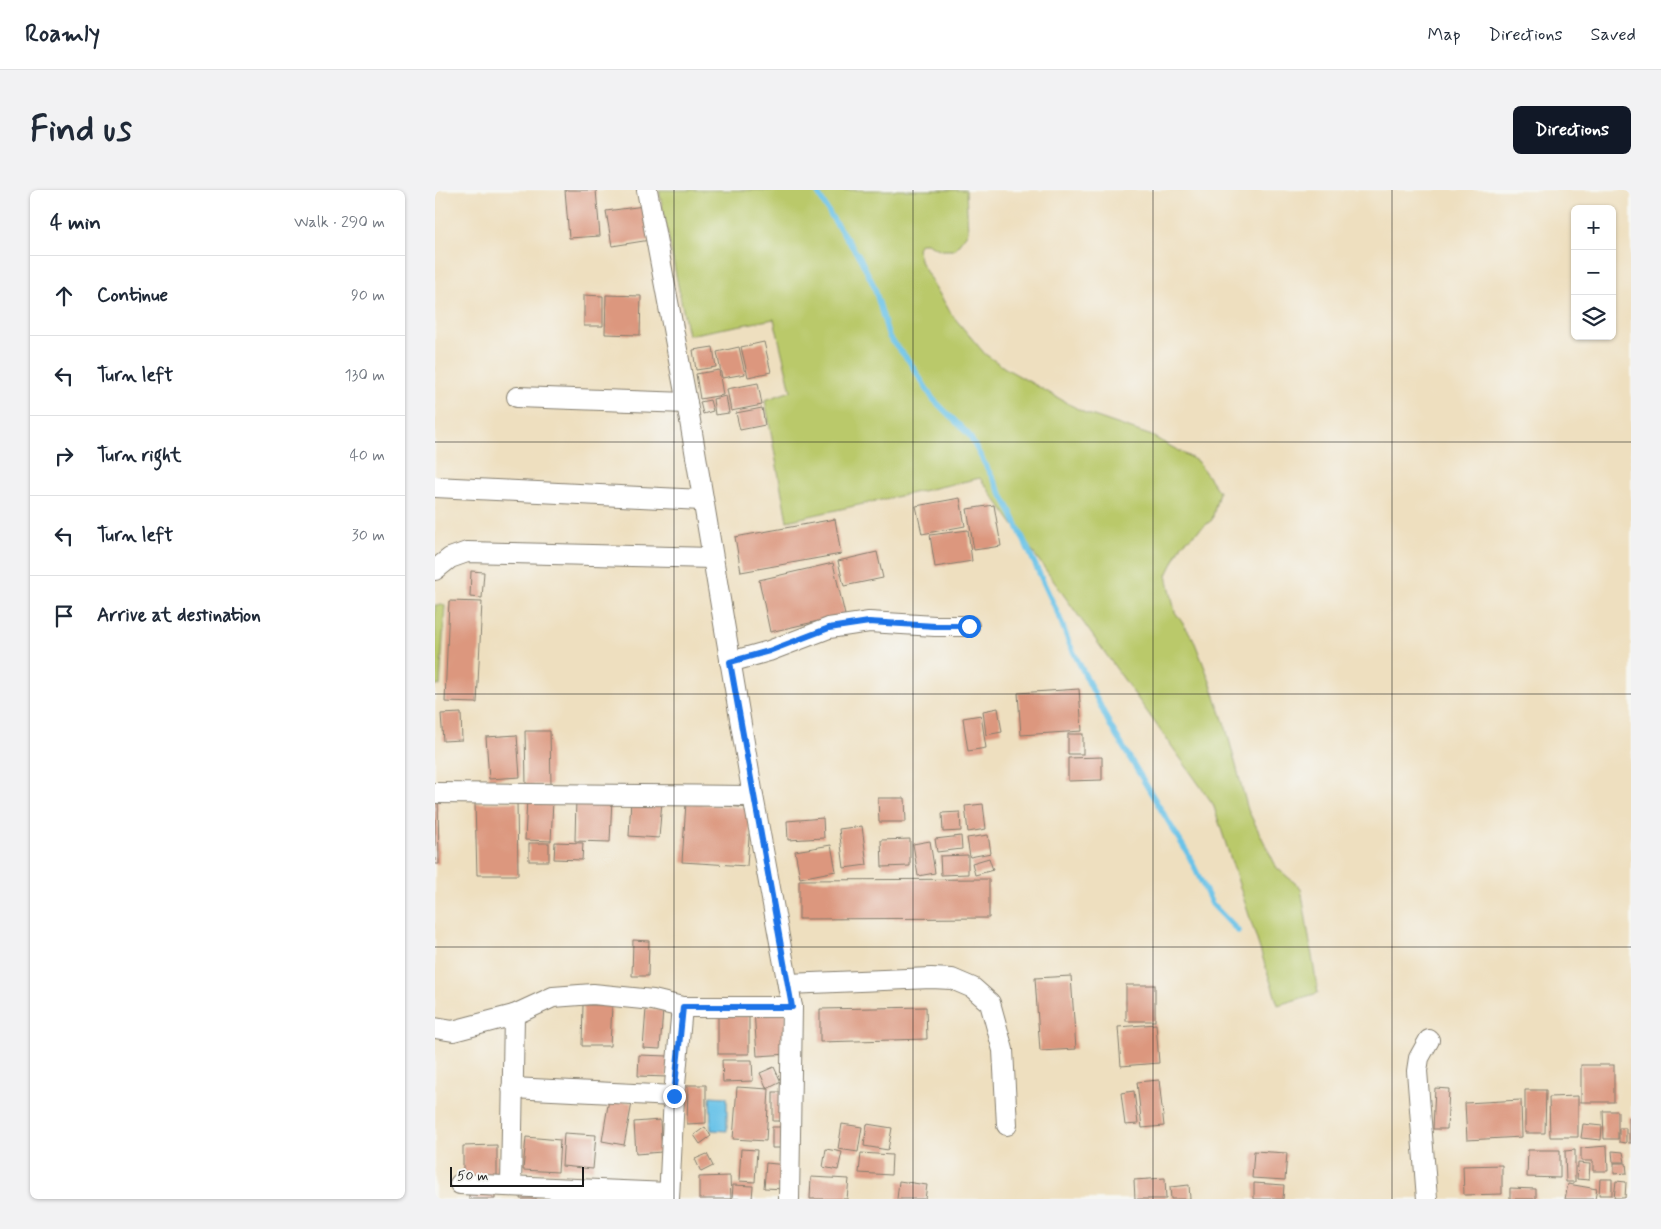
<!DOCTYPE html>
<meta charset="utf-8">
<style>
:root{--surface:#fff;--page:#f2f2f3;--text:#1f2937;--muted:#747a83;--line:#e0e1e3;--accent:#111827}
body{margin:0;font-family:Mynerve,sans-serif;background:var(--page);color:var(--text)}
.controls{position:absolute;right:15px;top:15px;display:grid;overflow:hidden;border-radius:8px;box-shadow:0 1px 4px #0004}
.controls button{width:45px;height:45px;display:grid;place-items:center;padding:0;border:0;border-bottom:1px solid var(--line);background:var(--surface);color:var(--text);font:25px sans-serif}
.scale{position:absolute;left:15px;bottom:12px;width:134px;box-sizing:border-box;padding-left:5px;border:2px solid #1c1c1c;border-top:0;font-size:14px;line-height:18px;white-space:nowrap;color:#1c1c1c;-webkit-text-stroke:4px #f6f6f2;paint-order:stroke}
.stop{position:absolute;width:15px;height:15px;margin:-11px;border:4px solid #1a73e8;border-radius:50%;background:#fff}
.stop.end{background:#1a73e8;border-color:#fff;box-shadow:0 1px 5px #0008}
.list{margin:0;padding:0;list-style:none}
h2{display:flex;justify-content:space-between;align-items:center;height:65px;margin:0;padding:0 20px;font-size:21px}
h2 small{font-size:16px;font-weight:400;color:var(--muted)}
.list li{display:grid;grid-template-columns:32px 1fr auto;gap:15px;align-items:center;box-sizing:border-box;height:80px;padding:0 20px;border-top:1px solid var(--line)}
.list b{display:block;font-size:19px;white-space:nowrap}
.list em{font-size:16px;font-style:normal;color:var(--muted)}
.icon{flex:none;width:28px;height:28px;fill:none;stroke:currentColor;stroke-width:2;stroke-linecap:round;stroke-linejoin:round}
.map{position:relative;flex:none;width:1196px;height:1009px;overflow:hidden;border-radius:8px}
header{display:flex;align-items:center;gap:30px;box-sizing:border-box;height:70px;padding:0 25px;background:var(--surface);border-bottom:1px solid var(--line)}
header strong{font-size:24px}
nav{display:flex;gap:28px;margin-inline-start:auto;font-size:18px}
.intro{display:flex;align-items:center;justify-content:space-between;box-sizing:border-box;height:120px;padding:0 30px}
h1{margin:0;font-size:35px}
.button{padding:12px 22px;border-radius:8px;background:var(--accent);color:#fff;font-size:18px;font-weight:700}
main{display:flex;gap:30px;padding:0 30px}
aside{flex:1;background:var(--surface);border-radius:8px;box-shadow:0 1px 4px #0004}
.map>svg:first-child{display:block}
.green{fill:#bac96b;stroke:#6b7244}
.water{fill:#6ac3e8;stroke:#437082}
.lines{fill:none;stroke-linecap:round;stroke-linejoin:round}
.stream{stroke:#6ac3e8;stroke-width:5.5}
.building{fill:#dc977e}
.minor-casing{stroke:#857e6e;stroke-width:22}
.minor{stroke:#fff;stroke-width:20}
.route{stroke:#1a73e8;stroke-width:6}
.grid{fill:none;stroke:#1c1c1c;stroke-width:1;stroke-opacity:0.55}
</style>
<header>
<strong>Roamly</strong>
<nav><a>Map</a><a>Directions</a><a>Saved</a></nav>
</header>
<div class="intro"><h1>Find us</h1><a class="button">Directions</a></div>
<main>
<aside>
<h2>4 min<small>Walk · 290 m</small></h2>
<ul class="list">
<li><svg class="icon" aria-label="ahead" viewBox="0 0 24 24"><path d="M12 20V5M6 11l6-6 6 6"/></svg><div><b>Continue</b></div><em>90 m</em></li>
<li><svg class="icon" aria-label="left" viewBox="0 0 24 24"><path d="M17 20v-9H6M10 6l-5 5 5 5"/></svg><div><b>Turn left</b></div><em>130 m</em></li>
<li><svg class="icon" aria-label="right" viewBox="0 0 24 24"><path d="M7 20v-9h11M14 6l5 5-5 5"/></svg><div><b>Turn right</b></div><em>40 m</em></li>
<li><svg class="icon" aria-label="left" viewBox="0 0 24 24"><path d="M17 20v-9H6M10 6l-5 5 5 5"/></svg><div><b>Turn left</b></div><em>30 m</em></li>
<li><svg class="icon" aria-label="arrive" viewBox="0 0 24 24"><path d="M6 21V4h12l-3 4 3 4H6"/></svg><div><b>Arrive at destination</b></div></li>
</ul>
</aside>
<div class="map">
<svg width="1196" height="1009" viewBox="0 0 1196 1009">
<rect width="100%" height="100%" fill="#f6f6f2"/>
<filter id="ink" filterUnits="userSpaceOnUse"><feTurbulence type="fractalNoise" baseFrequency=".02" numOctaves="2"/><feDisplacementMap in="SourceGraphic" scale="10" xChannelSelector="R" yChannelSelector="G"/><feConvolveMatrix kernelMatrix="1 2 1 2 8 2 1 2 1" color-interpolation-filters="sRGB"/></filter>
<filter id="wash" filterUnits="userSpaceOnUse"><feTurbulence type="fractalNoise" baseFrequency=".0096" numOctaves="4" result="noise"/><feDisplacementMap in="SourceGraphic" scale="20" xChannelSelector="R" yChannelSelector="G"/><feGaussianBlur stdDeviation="1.12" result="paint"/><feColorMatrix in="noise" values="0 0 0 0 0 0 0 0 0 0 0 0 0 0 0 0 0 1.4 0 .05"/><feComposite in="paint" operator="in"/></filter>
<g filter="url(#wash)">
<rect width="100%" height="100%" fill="#eedfbf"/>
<!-- green -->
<g class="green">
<path d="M 224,0 L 531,0 L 533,42 L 519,60 L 506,60 L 492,53 L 486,53 L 482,58 L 486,73 L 517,125 L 550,164 L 570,178 L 650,223 L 717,246 L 762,271 L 784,302 L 777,330 L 747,354 L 732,385 L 740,422 L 758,448 L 773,486 L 791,538 L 813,620 L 842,678 L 866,698 L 883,803 L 843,815 L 778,614 L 545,288 L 352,331 L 330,210 L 356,201 L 339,129 L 253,145 Z"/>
<path d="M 0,415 L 10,415 L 5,496 L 0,495 Z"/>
</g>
<!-- water -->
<path class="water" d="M 275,906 L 292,907 L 292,941 L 276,940 Z"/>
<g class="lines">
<!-- stream -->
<path class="stream" d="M 381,0 L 396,26 L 425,68 L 439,96 L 454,147 L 474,171 L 498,209 L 534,245 L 574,318 L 624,426 L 634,453 L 676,537 L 753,664 L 777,714 L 803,741"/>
</g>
<g id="blocks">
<!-- building -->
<g class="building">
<path d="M 130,0 L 161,0 L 165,46 L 134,48 Z"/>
<path d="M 209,16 L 215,50 L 177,56 L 171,21 Z"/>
<path d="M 149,105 L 168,106 L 168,136 L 149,136 Z"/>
<path d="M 171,105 L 206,106 L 205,145 L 170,144 Z"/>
<path d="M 329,152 L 336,182 L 313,187 L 306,157 Z"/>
<path d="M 278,157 L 281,177 L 261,180 L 258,160 Z"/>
<path d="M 304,157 L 310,184 L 287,188 L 282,162 Z"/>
<path d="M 284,180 L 288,205 L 265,209 L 261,184 Z"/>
<path d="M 323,193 L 327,215 L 296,221 L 292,199 Z"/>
<path d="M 291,206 L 294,223 L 280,225 L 278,209 Z"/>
<path d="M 275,210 L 278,221 L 268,224 L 265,212 Z"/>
<path d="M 327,218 L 330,235 L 305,240 L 301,223 Z"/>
<path d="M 525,308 L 530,336 L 487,344 L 481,316 Z"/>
<path d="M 559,315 L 566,356 L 539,360 L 532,319 Z"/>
<path d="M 400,329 L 406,364 L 306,382 L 300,347 Z"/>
<path d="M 533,340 L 537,371 L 500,377 L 495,345 Z"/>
<path d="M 442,362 L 448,388 L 409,396 L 403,371 Z"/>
<path d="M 398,373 L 410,425 L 335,442 L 324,390 Z"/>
<path d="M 36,381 L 49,382 L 47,408 L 35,407 Z"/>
<path d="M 14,411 L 47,412 L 42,513 L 10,512 Z"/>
<path d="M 644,499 L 647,541 L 586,545 L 583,503 Z"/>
<path d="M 563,518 L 567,542 L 551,545 L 548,521 Z"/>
<path d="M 26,523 L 27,550 L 8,551 L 6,524 Z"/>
<path d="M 546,525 L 551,558 L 533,561 L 528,528 Z"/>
<path d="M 90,541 L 115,541 L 116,595 L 91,595 Z"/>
<rect x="633" y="544" width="15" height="20"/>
<path d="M 82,545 L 85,587 L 54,589 L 51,547 Z"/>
<path d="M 667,567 L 667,590 L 633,591 L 633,568 Z"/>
<path d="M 0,606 L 3,606 L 4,674 L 0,674 Z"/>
<path d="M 141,607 L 177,608 L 175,652 L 140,651 Z"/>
<path d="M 92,608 L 118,610 L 116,651 L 90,650 Z"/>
<path d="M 443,608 L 470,608 L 471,632 L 444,632 Z"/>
<path d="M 196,609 L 227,611 L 224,648 L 194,646 Z"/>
<path d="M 82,612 L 83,685 L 42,685 L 40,613 Z"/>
<path d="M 251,613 L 316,618 L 312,676 L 247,672 Z"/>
<path d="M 548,614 L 551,639 L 533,642 L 530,616 Z"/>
<path d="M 525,622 L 526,641 L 508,642 L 507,623 Z"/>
<path d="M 388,628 L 389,648 L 353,650 L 352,631 Z"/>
<path d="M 427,636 L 432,675 L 409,678 L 404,639 Z"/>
<path d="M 553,645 L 556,663 L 535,667 L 532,648 Z"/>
<path d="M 526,646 L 527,659 L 502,662 L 500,649 Z"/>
<path d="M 475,649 L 475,676 L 447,677 L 446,650 Z"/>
<path d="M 495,651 L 500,683 L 483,686 L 478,654 Z"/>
<path d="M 120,652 L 148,653 L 147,670 L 119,669 Z"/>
<rect x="94" y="653" width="20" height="18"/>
<path d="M 396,655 L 401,681 L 365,688 L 360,661 Z"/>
<path d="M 533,665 L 533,684 L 506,685 L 505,666 Z"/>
<path d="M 554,668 L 558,680 L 540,685 L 537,673 Z"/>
<path d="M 554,689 L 554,728 L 364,729 L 364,690 Z"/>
<path d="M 198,750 L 214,751 L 213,786 L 197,786 Z"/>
<path d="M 636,786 L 641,859 L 605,861 L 600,788 Z"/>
<rect x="691" y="795" width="29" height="36"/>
<path d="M 148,815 L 177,815 L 175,856 L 147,856 Z"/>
<path d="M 491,817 L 492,849 L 385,852 L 385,819 Z"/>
<path d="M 351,818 L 354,864 L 322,866 L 319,820 Z"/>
<path d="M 211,819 L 228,820 L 225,859 L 208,858 Z"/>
<rect x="283" y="826" width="31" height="38"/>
<path d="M 721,834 L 724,873 L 686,876 L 683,837 Z"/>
<path d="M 204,865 L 233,866 L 232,887 L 203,886 Z"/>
<path d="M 287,870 L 317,870 L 318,891 L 288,892 Z"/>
<rect x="1146" y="875" width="33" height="37"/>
<path d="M 339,877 L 346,892 L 332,899 L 325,883 Z"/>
<path d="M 724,890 L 729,936 L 707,938 L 702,892 Z"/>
<path d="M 253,895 L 271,895 L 271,933 L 252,934 Z"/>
<path d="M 302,897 L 334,899 L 331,951 L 298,949 Z"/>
<path d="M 1000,898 L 1014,899 L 1012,939 L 998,939 Z"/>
<path d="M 1090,900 L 1111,900 L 1110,943 L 1090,943 Z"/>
<path d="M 699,901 L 703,934 L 690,935 L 686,903 Z"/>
<rect x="338" y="902" width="11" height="29"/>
<path d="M 1143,906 L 1143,947 L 1115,947 L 1114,907 Z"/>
<path d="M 174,909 L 197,913 L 189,955 L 167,951 Z"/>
<path d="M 1086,910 L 1087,947 L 1032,950 L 1030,913 Z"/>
<path d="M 1168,921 L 1183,921 L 1183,949 L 1169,949 Z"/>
<rect x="1194" y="927" width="2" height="26"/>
<path d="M 225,930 L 227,962 L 201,964 L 199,932 Z"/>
<path d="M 407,934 L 427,937 L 423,962 L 403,959 Z"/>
<path d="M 432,934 L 457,938 L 453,960 L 429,956 Z"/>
<path d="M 1148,934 L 1167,936 L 1166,950 L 1146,948 Z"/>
<path d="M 270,937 L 276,946 L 265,954 L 259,945 Z"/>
<path d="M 337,937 L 347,937 L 346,958 L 337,958 Z"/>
<path d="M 1184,938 L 1191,938 L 1191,953 L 1184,952 Z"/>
<path d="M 129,943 L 161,945 L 158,979 L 127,976 Z"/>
<path d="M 91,947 L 125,950 L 123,982 L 88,980 Z"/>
<path d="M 62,955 L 62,987 L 28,987 L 28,956 Z"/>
<path d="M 1172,956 L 1173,981 L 1158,981 L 1158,971 L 1146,971 L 1146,958 Z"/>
<path d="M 306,959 L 322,960 L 320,992 L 304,991 Z"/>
<path d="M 391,959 L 407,962 L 403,980 L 388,977 Z"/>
<path d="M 1093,960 L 1125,960 L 1125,988 L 1092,987 Z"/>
<path d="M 1140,960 L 1140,992 L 1131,992 L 1130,961 Z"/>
<path d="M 819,961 L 852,963 L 850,990 L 817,988 Z"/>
<path d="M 1177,961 L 1188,962 L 1190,972 L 1178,972 Z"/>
<path d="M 426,963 L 457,965 L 456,985 L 424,983 Z"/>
<path d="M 272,964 L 278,976 L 266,982 L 260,969 Z"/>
<path d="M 331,973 L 352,975 L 350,999 L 329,998 Z"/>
<path d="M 1143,973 L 1155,974 L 1154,990 L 1142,989 Z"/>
<path d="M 1179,973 L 1191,973 L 1192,983 L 1179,984 Z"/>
<path d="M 1067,975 L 1067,1004 L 1029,1005 L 1028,976 Z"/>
<path d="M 295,986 L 296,1009 L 264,1009 L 264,987 Z"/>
<path d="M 376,987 L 414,989 L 412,1009 L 375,1009 Z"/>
<path d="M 730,988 L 731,1009 L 700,1009 L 699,990 Z"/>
<path d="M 1165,989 L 1177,989 L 1177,1005 L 1164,1005 Z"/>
<path d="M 464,991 L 492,995 L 490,1009 L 462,1009 Z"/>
<path d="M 1181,991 L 1191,992 L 1190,1008 L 1179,1008 Z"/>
<path d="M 819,993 L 849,995 L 848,1009 L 819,1009 Z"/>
<path d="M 1133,994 L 1162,999 L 1160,1009 L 1130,1009 Z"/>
<path d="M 298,995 L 318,996 L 317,1009 L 297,1009 Z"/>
<path d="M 754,995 L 755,1009 L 736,1009 L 735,997 Z"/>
<path d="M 34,998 L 60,1000 L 60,1009 L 34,1009 Z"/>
<path d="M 1075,998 L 1101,999 L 1101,1009 L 1075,1009 Z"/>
<path d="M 86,1002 L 102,1004 L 101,1009 L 85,1009 Z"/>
</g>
</g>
</g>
<g filter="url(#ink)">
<use href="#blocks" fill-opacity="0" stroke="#857e6e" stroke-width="1"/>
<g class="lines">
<defs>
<g id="minor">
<path d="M 212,0 L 252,213 L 318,606 L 357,817 L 247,817 L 239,906 L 234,1009"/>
<path d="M 82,207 L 252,213"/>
<path d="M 0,297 L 267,310"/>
<path d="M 0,380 L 15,368 L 32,362 L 277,368"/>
<path d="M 295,472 L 334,461 L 394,438 L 434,432 L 500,436 L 534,436"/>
<path d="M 0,603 L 318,606"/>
<path d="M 353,794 L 496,788 L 517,789 L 538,798 L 555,813 L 568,860 L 572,935"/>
<path d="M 0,838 L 18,841 L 79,825"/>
<path d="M 77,898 L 239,906"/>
<path d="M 25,994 L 233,1003"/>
<path d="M 76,996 L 79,825 L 118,807 L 158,804 L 218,810 L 247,817"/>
<path d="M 354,1009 L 357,817"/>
<path d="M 992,1009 L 982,881 L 984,868 L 994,850"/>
</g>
</defs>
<!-- minor casing -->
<use href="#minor" class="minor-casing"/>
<!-- minor -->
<use href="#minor" class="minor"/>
</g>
</g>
<g class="lines" filter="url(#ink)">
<!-- route -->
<path class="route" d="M 239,906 L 248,817 L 357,817 L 295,472 L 334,461 L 394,438 L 434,432 L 500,436 L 534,436"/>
</g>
<!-- grid -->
<path class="grid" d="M 239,0 L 239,1009M 478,0 L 478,1009M 718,0 L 718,1009M 957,0 L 957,1009M 0,252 L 1196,252M 0,504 L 1196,504M 0,757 L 1196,757"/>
</svg>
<div class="controls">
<button>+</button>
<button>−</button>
<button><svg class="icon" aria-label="layers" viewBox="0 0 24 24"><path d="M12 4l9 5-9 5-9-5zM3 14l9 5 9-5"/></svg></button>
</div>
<div class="scale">50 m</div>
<div class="stop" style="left:534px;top:436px"></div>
<div class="stop end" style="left:239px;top:906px"></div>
</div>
</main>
